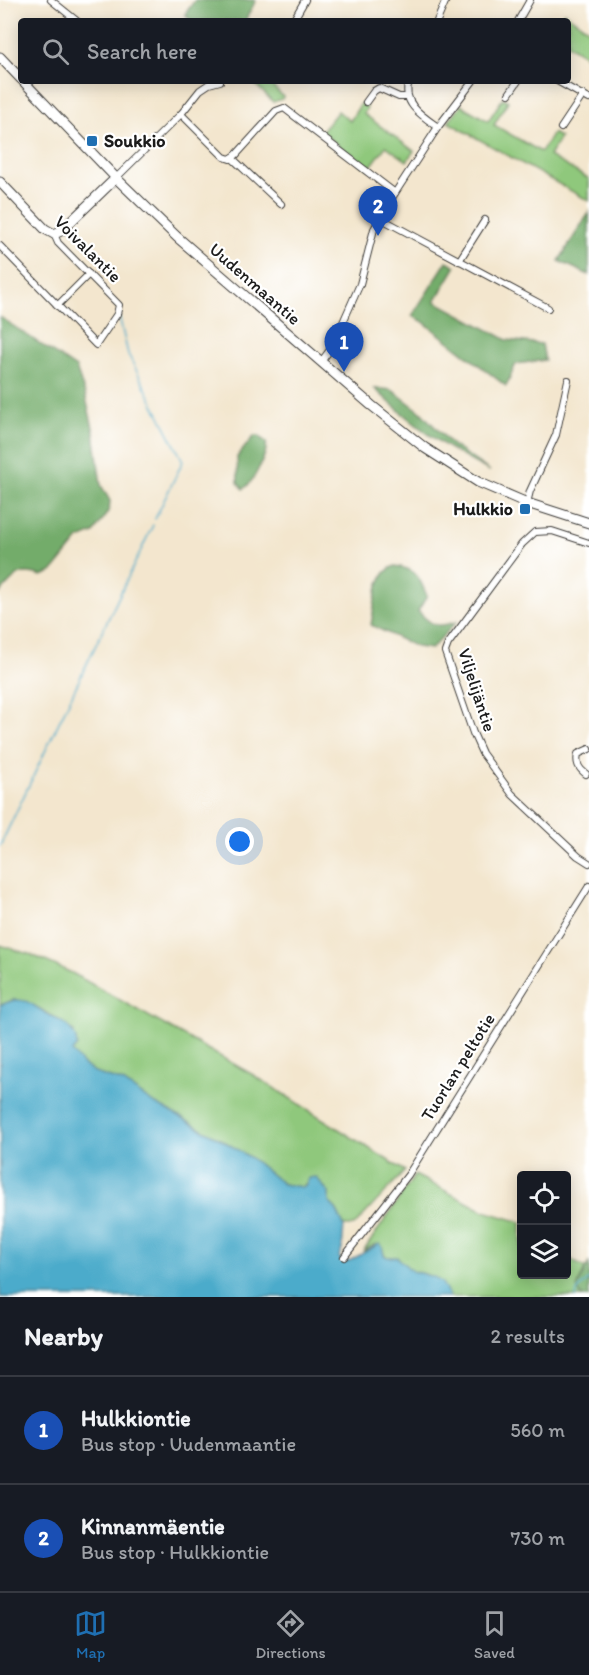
<!DOCTYPE html>
<meta charset="utf-8">
<style>
:root{--surface:#171b24;--page:#20242c;--text:#f1f3f6;--muted:#9ea1a6;--line:#363941;--accent:#1f6fb2}
body{margin:0;font-family:Itim,sans-serif;background:var(--page);color:var(--text)}
.controls{position:absolute;right:18px;bottom:18px;display:grid;overflow:hidden;border-radius:6px;box-shadow:0 3px 15px #0003}
.controls button{width:54px;height:54px;display:grid;place-items:center;padding:0;border:0;border-bottom:2px solid var(--line);background:var(--surface);color:var(--text);font:30px sans-serif}
.you{position:absolute;left:240px;top:842px;width:21px;height:21px;margin:-15px;border:4px solid #fff;border-radius:50%;background:#1a73e8;box-shadow:0 0 0 9px #1a73e833}
.badge{display:grid;place-items:center;width:39px;height:39px;border-radius:50%;background:var(--accent);color:#fff;font-size:20px;font-weight:700}
.pin{position:absolute;translate:-50% -50px;filter:drop-shadow(0 2px 3px #0008)}
.pin::after{content:'';position:absolute;top:32px;width:21px;height:18px;background:inherit;clip-path:polygon(0 0,100% 0,50% 100%)}
.list{margin:0;padding:0;list-style:none}
h2{display:flex;justify-content:space-between;align-items:center;height:78px;margin:0;padding:0 24px;font-size:26px}
h2 small{font-size:20px;font-weight:400;color:var(--muted)}
.list li{display:grid;grid-template-columns:39px 1fr auto;gap:18px;align-items:center;box-sizing:border-box;height:108px;padding:0 24px;border-top:2px solid var(--line)}
.list b{display:block;font-size:22px;white-space:nowrap}
.list p{margin:0;font-size:20px;white-space:nowrap;color:var(--muted)}
.list em{font-size:20px;font-style:normal;color:var(--muted)}
.icon{flex:none;width:33px;height:33px;fill:none;stroke:currentColor;stroke-width:2;stroke-linecap:round;stroke-linejoin:round}
.map{position:relative;flex:none;width:589px;height:1297px;overflow:hidden}
.search{position:absolute;background:var(--surface);box-shadow:0 3px 15px #0003;left:18px;right:18px;top:18px;height:66px;display:flex;align-items:center;gap:15px;box-sizing:border-box;padding:0 21px;border-radius:6px;color:var(--muted);font-size:22px}
.sheet{height:294px;background:var(--surface)}
nav{display:flex;justify-content:space-around;align-items:center;box-sizing:border-box;height:84px;border-top:2px solid var(--line);background:var(--surface);font-size:16px;color:var(--muted)}
nav a{display:grid;justify-items:center;gap:3px}
nav .on{color:var(--accent)}
.map>svg:first-child{display:block}
.green{fill:#8fc87b;stroke:#56724c;stroke-width:1.5}
.forest{fill:#73ac6b;stroke:#486444;stroke-width:1.5}
.water{fill:#4cabcb;stroke:#346474;stroke-width:1.5}
.lines{fill:none;stroke-linecap:round;stroke-linejoin:round}
.stream{stroke:#4cabcb;stroke-width:1.5}
.street-casing{stroke:#3c3a37;stroke-width:8}
.secondary-casing{stroke:#3c3a37;stroke-width:11}
.street{stroke:#fff;stroke-width:6}
.secondary{stroke:#fff;stroke-width:9}
.poi-dot{fill:#1f6fb2;stroke:#fff;stroke-width:2}
.labels{text-anchor:middle;stroke-width:4.5;stroke-linejoin:round;paint-order:stroke}
.poi-label{font-size:18px;font-weight:bold;fill:#1c1c1c;stroke:#fff;text-anchor:start}
.street-label{font-size:18px;fill:#1c1c1c;stroke:#fff}
</style>
<div class="map">
<svg width="589" height="1297" viewBox="0 0 589 1297">
<rect width="100%" height="100%" fill="#fff"/>
<filter id="ink" filterUnits="userSpaceOnUse"><feTurbulence type="fractalNoise" baseFrequency=".0167" numOctaves="2"/><feDisplacementMap in="SourceGraphic" scale="12" xChannelSelector="R" yChannelSelector="G"/><feConvolveMatrix kernelMatrix="1 2 1 2 8 2 1 2 1" color-interpolation-filters="sRGB"/></filter>
<filter id="wash" filterUnits="userSpaceOnUse"><feTurbulence type="fractalNoise" baseFrequency=".008" numOctaves="4" result="noise"/><feDisplacementMap in="SourceGraphic" scale="24" xChannelSelector="R" yChannelSelector="G"/><feGaussianBlur stdDeviation="1.35" result="paint"/><feColorMatrix in="noise" values="0 0 0 0 0 0 0 0 0 0 0 0 0 0 0 0 0 1.4 0 .05"/><feComposite in="paint" operator="in"/></filter>
<g filter="url(#wash)">
<rect width="100%" height="100%" fill="#f3e6ce"/>
<!-- green -->
<g class="green">
<path d="M 564,12 L 589,30 L 589,50 L 586,56 L 568,45 L 568,21 L 559,21 Z"/>
<path d="M 252,81 L 267,81 L 283,97 L 282,99 L 273,102 Z"/>
<path d="M 503,98 L 508,101 L 494,125 L 541,152 L 553,133 L 560,138 L 549,156 L 589,179 L 589,201 L 448,122 L 461,105 L 488,121 Z"/>
<path d="M 361,103 L 367,107 L 364,114 L 414,151 L 407,161 L 386,146 L 369,169 L 321,132 L 338,111 L 350,121 Z"/>
<path d="M 0,945 L 32,955 L 72,973 L 255,1076 L 405,1171 L 354,1226 L 344,1226 L 336,1209 L 329,1202 L 329,1193 L 325,1189 L 307,1182 L 302,1187 L 283,1184 L 251,1158 L 222,1140 L 152,1102 L 123,1082 L 98,1074 L 83,1065 L 71,1052 L 74,1032 C 64,1022 28,999 14,1000 C 10,1000 5,1004 0,1005 Z"/>
<path d="M 415,1175 L 484,1211 L 521,1222 L 522,1274 L 566,1274 L 567,1255 L 573,1261 L 585,1268 L 577,1288 L 582,1297 L 450,1297 C 445,1289 435,1278 425,1274 C 421,1272 416,1273 411,1271 C 402,1265 400,1255 387,1257 L 375,1244 L 363,1252 Z"/>
</g>
<!-- forest -->
<g class="forest">
<path d="M 195,0 L 256,0 L 245,21 L 191,21 L 185,14 Z"/>
<path d="M 589,212 L 589,275 L 559,261 Z"/>
<path d="M 447,261 L 456,266 L 435,301 L 507,340 L 542,344 L 545,360 L 516,364 L 506,386 L 422,321 L 412,316 Z"/>
<path d="M 0,317 L 76,368 L 85,394 L 94,432 L 101,485 L 110,501 L 109,510 L 94,533 L 79,539 L 52,572 L 42,576 C 19,568 16,576 0,593 Z"/>
<path d="M 374,388 L 392,390 L 420,411 L 452,445 L 490,471 C 443,448 411,423 374,388 Z"/>
<path d="M 254,436 L 258,436 L 266,442 C 269,452 252,485 243,489 L 238,483 L 237,457 Z"/>
<path d="M 395,566 C 417,569 419,577 427,596 L 418,611 C 432,626 436,628 456,622 L 431,649 L 416,647 L 371,625 C 375,606 374,573 395,566 Z"/>
<path d="M 589,1262 L 589,1297 L 582,1297 L 577,1288 Z"/>
</g>
<!-- water -->
<path class="water" d="M 14,1000 C 27,999 31,1004 41,1010 C 57,1021 76,1024 77,1046 L 72,1052 L 83,1065 L 98,1074 L 123,1082 L 152,1102 L 222,1140 L 251,1158 L 283,1184 L 302,1187 L 306,1185 L 309,1178 L 316,1177 L 329,1193 L 329,1202 L 336,1209 L 344,1226 L 342,1250 L 339,1256 L 341,1260 L 349,1261 L 379,1244 L 382,1246 L 384,1255 L 387,1257 L 397,1257 L 412,1271 L 434,1277 L 442,1283 L 450,1297 L 0,1297 L 0,1005 Z"/>
<g class="lines">
<!-- stream -->
<g class="stream">
<path d="M 119,316 L 128,354 L 183,461 L 155,519"/>
<path d="M 0,846 L 153,525"/>
<path d="M 576,1297 L 577,1291 L 589,1279"/>
</g>
</g>
</g>
<g filter="url(#ink)">
<g class="lines">
<defs>
<g id="street">
<path d="M 51,0 L 77,21"/>
<path d="M 293,21 L 305,0"/>
<path d="M 437,21 L 446,0"/>
<path d="M 518,21 L 530,0"/>
<path d="M 409,81 C 401,103 422,116 438,127"/>
<path d="M 557,81 L 589,99"/>
<path d="M 509,94 L 518,81"/>
<path d="M 366,102 L 374,91 L 379,88 L 399,97 L 408,97"/>
<path d="M 181,114 L 224,157 L 230,159 L 236,155 L 276,111 L 284,108 L 395,193"/>
<path d="M 561,128 L 583,95"/>
<path d="M 232,158 L 281,204"/>
<path d="M 116,178 L 181,114 L 200,90 L 209,84 L 220,81"/>
<path d="M 380,218 L 548,308"/>
<path d="M 0,246 L 96,345 L 117,314 L 119,305 L 58,243 L 54,234"/>
<path d="M 459,261 L 485,220"/>
<path d="M 57,306 L 89,274"/>
<path d="M 321,362 L 332,347 L 360,284 L 374,229 L 395,193 L 438,127 L 473,81"/>
<path d="M 527,503 L 530,491 L 556,435 L 568,380"/>
<path d="M 589,543 L 552,531 L 535,532 L 522,544 L 448,644 L 445,652 L 473,733 L 482,753 L 512,794 L 578,856 L 589,863"/>
<path d="M 586,774 C 578,768 576,763 578,754 L 589,749"/>
<path d="M 344,1257 L 408,1175 L 589,886"/>
</g>
<g id="secondary">
<path d="M 0,57 L 21,79"/>
<path d="M 23,81 L 116,178 L 177,237 L 371,405 L 425,448 L 478,482 L 527,503 L 589,523"/>
<path d="M 0,182 L 45,229 L 54,234 L 61,231 L 116,178"/>
</g>
</defs>
<!-- street casing -->
<use href="#street" class="street-casing"/>
<!-- secondary casing -->
<use href="#secondary" class="secondary-casing"/>
<!-- street -->
<use href="#street" class="street"/>
<!-- secondary -->
<use href="#secondary" class="secondary"/>
</g>
</g>
<!-- markers -->
<g class="poi-dot">
<rect x="86" y="135" width="12" height="12" rx="3"/>
<rect x="519" y="503" width="12" height="12" rx="3"/>
</g>
<g class="labels">
<!-- poi labels -->
<g class="poi-label">
<text x="104" y="147">Soukkio</text>
<text x="513" y="515" text-anchor="end">Hulkkio</text>
</g>
<!-- street labels -->
<g class="street-label">
<text transform="translate(88 249) rotate(45)" y="6">Voivalantie</text>
<text transform="translate(255 284) rotate(41)" y="6">Uudenmaantie</text>
<text transform="translate(477 690) rotate(72)" y="6">Viljelijäntie</text>
<text transform="translate(458 1067) rotate(-58)" y="6">Tuorlan peltotie</text>
</g>
</g>
</svg>
<div class="controls">
<button><svg class="icon" aria-label="locate" viewBox="0 0 24 24"><circle cx="12" cy="12" r="6"/><path d="M12 2v4M12 18v4M2 12h4M18 12h4"/></svg></button>
<button><svg class="icon" aria-label="layers" viewBox="0 0 24 24"><path d="M12 4l9 5-9 5-9-5zM3 14l9 5 9-5"/></svg></button>
</div>
<div class="you"></div>
<div class="pin badge" style="left:344px;top:372px;background:#1a4fb4">1</div>
<div class="pin badge" style="left:378px;top:236px;background:#1a4fb4">2</div>
<div class="search"><svg class="icon" aria-label="search" viewBox="0 0 24 24"><circle cx="10" cy="10" r="6"/><path d="M15 15l6 6"/></svg>Search here</div>
</div>
<section class="sheet">
<h2>Nearby<small>2 results</small></h2>
<ul class="list">
<li><span class="badge" style="background:#1a4fb4">1</span><div><b>Hulkkiontie</b><p>Bus stop · Uudenmaantie</p></div><em>560 m</em></li>
<li><span class="badge" style="background:#1a4fb4">2</span><div><b>Kinnanmäentie</b><p>Bus stop · Hulkkiontie</p></div><em>730 m</em></li>
</ul>
</section>
<nav>
<a class="on"><svg class="icon" aria-label="map" viewBox="0 0 24 24"><path d="M3 6l6-2 6 2 6-2v14l-6 2-6-2-6 2zM9 4v14M15 6v14"/></svg>Map</a>
<a><svg class="icon" aria-label="directions" viewBox="0 0 24 24"><path d="M12 3l9 9-9 9-9-9zM9 14v-3h6M13 9l2 2-2 2"/></svg>Directions</a>
<a><svg class="icon" aria-label="saved" viewBox="0 0 24 24"><path d="M7 4h10v16l-5-4-5 4z"/></svg>Saved</a>
</nav>
